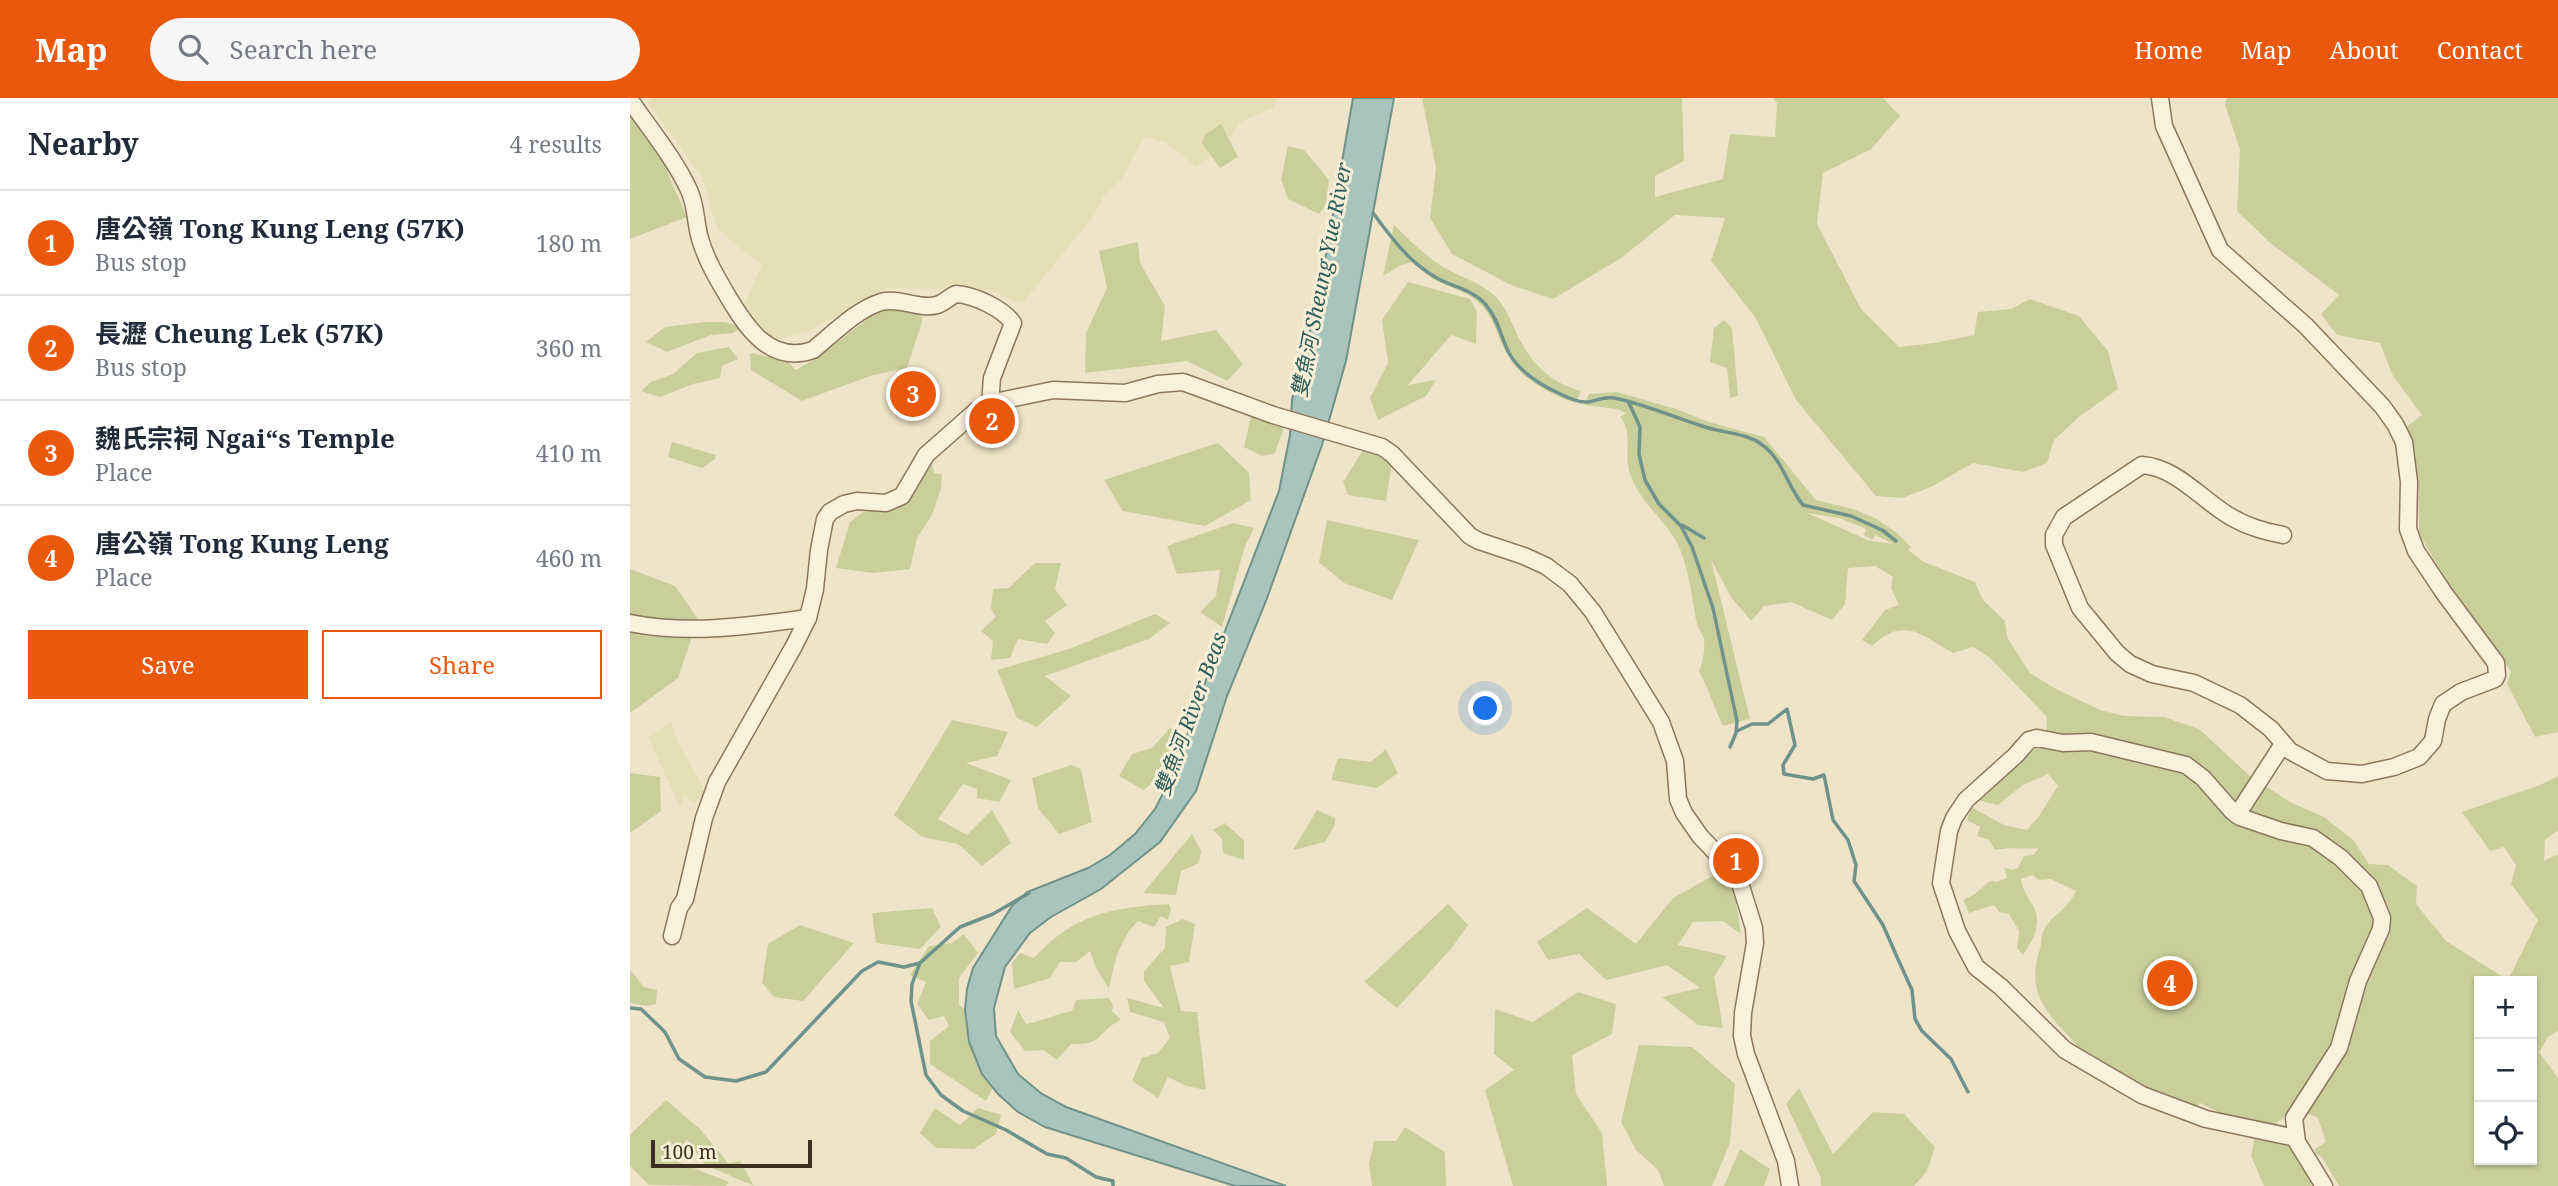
<!DOCTYPE html>
<meta charset="utf-8">
<style>
:root{--surface:#fff;--page:#f6f6f7;--text:#1f2937;--muted:#747a83;--line:#e0e1e3;--accent:#ea580c}
body{margin:0;font-family:"Noto Serif","Noto Sans TC",serif;background:var(--page);color:var(--text)}
.controls{position:absolute;right:21px;bottom:21px;display:grid;overflow:hidden;border-radius:0px;box-shadow:0 2px 5px #0004}
.controls button{width:63px;height:63px;display:grid;place-items:center;padding:0;border:0;border-bottom:2px solid var(--line);background:var(--surface);color:var(--text);font:35px sans-serif}
.scale{position:absolute;left:21px;bottom:18px;width:161px;box-sizing:border-box;padding-left:7px;border:4px solid #3d2e20;border-top:0;font-size:19px;line-height:24px;white-space:nowrap;color:#3d2e20;-webkit-text-stroke:5px #f7eed8;paint-order:stroke}
.you{position:absolute;left:856px;top:611px;width:24px;height:24px;margin:-18px;border:5px solid #fff;border-radius:50%;background:#1a73e8;box-shadow:0 0 0 10px #1a73e833}
.badge{display:grid;place-items:center;width:46px;height:46px;border-radius:50%;background:var(--accent);color:#fff;font-size:23px;font-weight:700}
.pin{position:absolute;translate:-50% -50%;border:4px solid #fff;box-shadow:0 2px 7px #0006}
.list{margin:0;padding:0;list-style:none}
h2{display:flex;justify-content:space-between;align-items:center;height:91px;margin:0;padding:0 28px;font-size:30px}
h2 small{font-size:23px;font-weight:400;color:var(--muted)}
.list li{display:grid;grid-template-columns:46px 1fr auto;gap:21px;align-items:center;box-sizing:border-box;height:105px;padding:0 28px;border-top:2px solid var(--line)}
.list b{display:block;font-size:26px;white-space:nowrap}
.list p{margin:0;font-size:23px;white-space:nowrap;color:var(--muted)}
.list em{font-size:23px;font-style:normal;color:var(--muted)}
.actions{display:flex;gap:14px;padding:21px 28px}
.actions a{flex:1;padding:16px 0;border:2px solid var(--accent);border-radius:0px;text-align:center;font-size:24px;color:var(--accent)}
.actions .main{background:var(--accent);color:#fff}
.icon{flex:none;width:38px;height:38px;fill:none;stroke:currentColor;stroke-width:2;stroke-linecap:round;stroke-linejoin:round}
.map{position:relative;flex:none;width:1928px;height:1088px;overflow:hidden}
header{display:flex;align-items:center;gap:42px;box-sizing:border-box;height:98px;padding:0 35px;background:var(--accent);color:#fff}
header strong{font-size:33px}
nav{display:flex;gap:38px;margin-inline-start:auto;font-size:24px}
.search{width:490px;height:63px;background:var(--page);display:flex;align-items:center;gap:18px;box-sizing:border-box;padding:0 24px;border-radius:38px;color:var(--muted);font-size:26px}
main{display:flex}
aside{flex:1;background:var(--surface)}
.map>svg:first-child{display:block}
.farmland{fill:#e6deb5}
.green{fill:#c9cf9b;fill-rule:evenodd}
.water{fill:#a9c4bc;stroke:#6f938a;stroke-width:2}
.lines{fill:none;stroke-linecap:round;stroke-linejoin:round}
.stream{stroke:#6f938a;stroke-width:3.5}
.minor-casing{stroke:#8d765c;stroke-width:19}
.minor{stroke:#faf1dc;stroke-width:16}
.labels{text-anchor:middle;stroke-width:6;stroke-linejoin:round;paint-order:stroke}
.water-label{font-size:21px;font-style:italic;fill:#2f5d5a;stroke:#f7eed8}
</style>
<header>
<strong>Map</strong>
<div class="search"><svg class="icon" aria-label="search" viewBox="0 0 24 24"><circle cx="10" cy="10" r="6"/><path d="M15 15l6 6"/></svg>Search here</div>
<nav><a>Home</a><a>Map</a><a>About</a><a>Contact</a></nav>
</header>
<main>
<aside>
<h2>Nearby<small>4 results</small></h2>
<ul class="list">
<li><span class="badge">1</span><div><b>唐公嶺 Tong Kung Leng (57K)</b><p>Bus stop</p></div><em>180 m</em></li>
<li><span class="badge">2</span><div><b>長瀝 Cheung Lek (57K)</b><p>Bus stop</p></div><em>360 m</em></li>
<li><span class="badge">3</span><div><b>魏氏宗祠 Ngai“s Temple</b><p>Place</p></div><em>410 m</em></li>
<li><span class="badge">4</span><div><b>唐公嶺 Tong Kung Leng</b><p>Place</p></div><em>460 m</em></li>
</ul>
<div class="actions"><a class="main">Save</a><a>Share</a></div>
</aside>
<div class="map">
<svg width="1928" height="1088" viewBox="0 0 1928 1088">
<rect width="100%" height="100%" fill="#f0e4c8"/>
<!-- farmland -->
<g class="farmland">
<path d="M 22,0 L 647,0 L 644,9 L 611,24 L 586,56 L 566,69 L 537,45 L 515,38 L 491,82 L 473,99 L 465,116 L 392,206 L 360,192 L 257,190 L 177,234 L 142,243 L 123,225 L 114,206 L 132,167 L 114,154 L 87,130 L 72,79 L 17,4 Z"/>
<path d="M 41,624 L 46,640 L 76,695 L 64,705 L 54,698 L 50,709 L 18,639 Z"/>
</g>
<!-- green -->
<g class="green">
<path d="M 792,0 L 1052,0 L 1054,63 L 1025,78 L 1025,99 L 1093,81 L 1100,36 L 1145,39 L 1147,5 L 1143,0 L 1253,0 L 1270,18 L 1241,51 L 1193,75 L 1187,126 L 1231,211 L 1269,249 L 1304,245 L 1344,237 L 1348,214 L 1381,211 L 1400,201 L 1449,218 L 1478,253 L 1488,291 L 1450,318 L 1424,342 L 1417,365 L 1393,374 L 1343,365 L 1301,389 L 1272,400 L 1246,398 L 1166,302 L 1125,219 L 1081,163 L 1095,120 L 1045,117 L 991,160 L 923,201 L 881,187 L 822,156 L 800,120 L 806,70 Z"/>
<path d="M 1597,0 L 1928,0 L 1928,634 L 1905,639 L 1877,586 L 1881,573 L 1830,508 L 1789,435 L 1788,384 L 1774,331 L 1792,317 L 1763,278 L 1750,245 L 1707,237 L 1691,216 L 1709,197 L 1639,144 L 1607,113 L 1610,51 L 1595,7 Z"/>
<path d="M 0,12 L 26,48 L 57,119 L 0,141 Z"/>
<path d="M 591,26 L 608,59 L 590,70 L 572,45 L 575,37 Z"/>
<path d="M 658,48 L 674,52 L 699,82 L 696,107 L 689,116 L 658,101 L 651,81 Z"/>
<path d="M 764,127 C 780,142 795,158 813,169 C 830,179 850,184 865,198 C 875,208 880,221 886,234 C 899,263 920,285 951,293 L 945,305 C 921,296 892,282 879,259 C 867,241 865,218 847,203 C 834,192 817,189 803,181 C 796,176 789,170 782,164 L 771,167 L 753,178 Z"/>
<path d="M 508,144 L 510,165 L 535,208 L 531,243 L 586,232 L 613,266 L 597,283 L 557,263 L 455,275 L 456,235 L 477,190 L 469,153 Z"/>
<path d="M 778,184 L 840,201 L 847,214 L 846,246 L 821,237 L 778,287 L 806,282 L 796,298 L 748,322 L 740,300 L 758,265 L 752,222 Z"/>
<path d="M 290,197 L 292,224 L 277,270 L 243,277 L 172,303 L 121,272 L 120,255 L 156,262 L 166,272 L 185,261 L 244,216 Z"/>
<path d="M 1094,222 L 1102,230 L 1108,298 L 1100,300 L 1097,270 L 1080,264 L 1084,230 Z"/>
<path d="M 74,224 L 95,224 L 112,229 L 103,235 L 81,237 L 37,254 L 16,244 L 35,229 Z"/>
<path d="M 99,249 L 108,261 L 92,268 L 90,280 L 63,286 L 30,299 L 11,293 L 21,284 L 43,276 L 67,255 Z"/>
<path d="M 987,294 L 1046,311 L 1079,324 L 1134,339 L 1186,402 L 1223,411 L 1245,420 L 1266,434 L 1281,449 L 1278,452 L 1294,464 L 1345,484 L 1353,502 L 1375,523 L 1377,539 L 1400,575 L 1426,591 L 1470,612 L 1495,618 L 1534,619 L 1569,631 L 1620,678 L 1660,704 L 1694,719 L 1724,743 L 1739,766 L 1758,767 L 1787,788 L 1786,806 L 1816,843 L 1878,882 L 1908,822 L 1881,786 L 1886,767 L 1874,749 L 1860,753 L 1832,714 L 1910,687 L 1928,678 L 1928,732 L 1915,742 L 1914,763 L 1928,756 L 1928,933 L 1918,939 L 1909,954 L 1928,980 L 1928,1088 L 1709,1088 L 1692,1059 L 1686,1056 L 1685,1051 L 1696,1044 L 1688,1020 L 1672,1013 L 1669,998 L 1653,1020 L 1644,1027 L 1595,1028 L 1590,1015 L 1570,1005 L 1567,1010 L 1522,994 L 1454,964 C 1451,950 1444,944 1434,933 C 1409,907 1398,887 1410,851 C 1412,845 1411,835 1415,830 C 1423,816 1437,812 1446,793 L 1421,781 L 1408,782 L 1403,777 L 1391,781 C 1392,791 1397,797 1402,806 C 1413,824 1404,841 1393,857 L 1387,850 L 1389,833 L 1379,816 L 1369,814 L 1364,807 L 1339,815 L 1333,802 L 1345,796 L 1360,783 L 1367,784 L 1377,780 L 1374,769 L 1381,772 L 1388,770 L 1394,758 L 1403,757 L 1409,750 C 1395,752 1380,748 1365,752 L 1359,742 L 1347,738 L 1350,729 L 1337,722 L 1341,709 L 1374,727 L 1397,732 L 1409,718 L 1428,688 L 1418,676 L 1393,687 L 1368,707 L 1347,702 C 1365,690 1377,681 1375,656 L 1386,641 L 1401,655 L 1416,636 L 1417,619 L 1360,560 L 1343,549 L 1323,555 C 1289,536 1275,518 1242,548 L 1232,542 L 1255,512 L 1269,507 L 1261,490 L 1263,479 L 1245,468 L 1218,470 L 1215,506 L 1202,522 L 1161,504 L 1134,508 L 1121,523 L 1101,499 L 1081,462 L 1120,621 L 1093,628 C 1084,610 1079,591 1069,573 C 1073,564 1075,551 1074,541 C 1073,536 1068,532 1067,526 C 1061,498 1059,463 1043,438 C 1028,415 1010,404 1000,376 C 993,356 1004,335 990,319 L 996,315 L 987,311 L 954,307 L 959,296 ZM 1177,415 L 1209,420 L 1234,430 L 1236,432 L 1234,437 L 1242,442 L 1245,437 L 1264,446 L 1240,443 ZM 1849,883 L 1902,883 L 1902,1062 L 1849,1062 Z"/>
<path d="M 621,318 L 655,327 L 645,355 L 632,358 L 614,349 Z"/>
<path d="M 42,344 L 86,357 L 85,361 L 72,370 L 38,359 Z"/>
<path d="M 588,345 L 619,375 L 621,402 L 575,428 L 493,413 L 474,382 Z"/>
<path d="M 735,349 L 763,359 L 756,403 L 718,397 L 713,384 Z"/>
<path d="M 301,364 L 304,375 L 312,376 L 311,390 L 302,417 L 287,440 L 280,471 L 243,475 L 206,470 L 220,424 L 233,414 L 276,403 Z"/>
<path d="M 697,422 L 789,442 L 762,502 L 714,485 L 689,464 Z"/>
<path d="M 603,425 L 624,430 L 615,448 L 592,529 L 570,514 L 586,498 L 590,472 L 547,476 L 537,448 Z"/>
<path d="M 405,465 L 431,465 L 425,491 L 437,507 L 415,523 L 425,535 L 417,546 L 388,541 L 380,560 L 361,562 L 363,543 L 351,533 L 366,519 L 361,511 L 363,491 L 379,490 Z"/>
<path d="M 0,471 L 45,488 L 68,521 L 48,580 L 0,615 Z"/>
<path d="M 525,516 L 540,525 L 519,541 L 415,578 L 441,598 L 407,629 L 387,620 L 367,572 L 439,551 Z"/>
<path d="M 322,622 L 378,634 L 367,658 L 336,665 L 381,682 L 369,704 L 347,700 L 347,691 L 333,686 L 308,721 L 337,737 L 362,712 L 381,745 L 352,768 L 328,746 L 292,739 L 264,717 Z"/>
<path d="M 540,630 L 548,632 C 544,655 532,677 514,692 L 489,678 L 502,656 L 522,650 Z"/>
<path d="M 756,651 L 768,675 L 747,690 L 701,682 L 708,660 L 741,664 Z"/>
<path d="M 441,667 L 451,671 L 462,724 L 429,736 L 408,710 L 402,680 Z"/>
<path d="M 0,675 L 30,679 L 31,713 L 0,735 Z"/>
<path d="M 687,712 L 705,720 L 705,727 L 695,744 L 663,752 Z"/>
<path d="M 595,725 L 614,743 L 614,762 L 593,755 L 592,741 L 583,732 Z"/>
<path d="M 562,736 L 571,753 L 569,765 L 551,773 L 546,797 L 513,795 Z"/>
<path d="M 1084,777 L 1102,778 L 1111,836 L 1093,823 L 1063,824 L 1048,847 L 1097,858 L 1084,879 L 1093,930 L 1068,927 L 1032,899 L 1070,890 L 1037,867 L 976,882 L 949,856 L 918,862 L 907,844 L 957,810 L 1006,846 L 1043,800 Z"/>
<path d="M 539,806 L 541,811 L 538,822 L 531,818 L 524,829 L 508,823 C 489,842 484,865 479,891 L 466,870 L 460,853 L 446,864 L 430,864 L 420,880 L 384,891 L 382,865 L 390,855 L 404,860 C 443,817 482,809 539,806 Z"/>
<path d="M 818,806 L 838,827 L 821,851 L 767,910 L 734,884 Z"/>
<path d="M 302,810 L 311,829 L 290,851 L 246,845 L 242,815 Z"/>
<path d="M 553,821 L 565,826 L 559,864 L 540,868 L 551,913 L 567,914 L 576,992 L 556,988 L 538,979 L 528,1000 L 502,983 L 512,960 L 528,955 L 540,940 L 534,924 L 500,914 L 497,900 L 534,910 L 514,883 L 514,873 L 535,850 L 536,829 Z"/>
<path d="M 170,827 L 224,845 L 173,903 L 144,899 L 132,885 L 138,846 Z"/>
<path d="M 334,836 L 348,855 L 329,880 L 329,907 L 335,912 C 339,942 344,965 363,989 L 356,1003 L 300,966 L 300,943 L 319,928 L 314,918 L 299,922 L 287,906 L 296,884 L 280,877 L 299,848 L 322,845 Z"/>
<path d="M 0,872 L 14,889 L 27,892 L 26,906 L 17,908 L 0,905 Z"/>
<path d="M 948,894 L 986,906 L 982,936 L 942,957 L 946,996 L 972,1035 L 977,1088 L 883,1088 L 855,992 L 884,972 L 864,956 L 865,911 L 903,924 Z"/>
<path d="M 479,900 L 483,907 L 482,913 L 491,922 C 467,933 474,948 441,946 L 427,962 L 413,952 L 395,953 L 380,934 L 388,912 L 396,926 C 412,923 426,916 442,913 L 446,902 Z"/>
<path d="M 1009,947 L 1062,949 L 1105,986 L 1100,1045 L 1082,1088 L 1034,1088 L 1028,1072 L 1006,1052 L 991,1024 Z"/>
<path d="M 1169,990 L 1203,1056 L 1243,1014 L 1274,1016 L 1305,1049 L 1297,1073 L 1284,1088 L 1191,1088 L 1191,1080 L 1156,1006 Z"/>
<path d="M 36,1002 L 70,1031 L 98,1065 L 110,1063 L 124,1088 L 75,1067 L 57,1041 L 43,1062 L 99,1084 L 96,1088 L 19,1087 L 0,1068 L 0,1037 Z"/>
<path d="M 305,1010 L 330,1027 L 348,1010 L 371,1017 L 366,1036 L 344,1051 L 306,1050 L 290,1035 Z"/>
<path d="M 775,1029 L 815,1054 L 816,1088 L 742,1088 L 739,1066 L 744,1043 L 766,1043 Z"/>
<path d="M 1625,1037 L 1658,1045 L 1664,1051 L 1685,1085 L 1681,1088 L 1634,1088 L 1621,1058 Z"/>
<path d="M 1110,1051 L 1140,1071 L 1134,1088 L 1094,1088 Z"/>
</g>
<!-- water -->
<path class="water" d="M 723,0 L 764,0 L 716,263 L 692,347 L 636,503 L 597,598 L 566,693 L 530,744 L 471,791 L 421,819 L 400,835 L 375,869 L 364,910 L 366,938 L 388,976 L 412,996 L 436,1009 L 656,1088 L 605,1088 L 415,1029 L 388,1014 L 368,996 L 352,976 L 339,944 L 335,912 L 337,891 L 343,870 L 382,808 L 397,794 L 458,770 L 480,757 L 505,736 L 525,711 L 546,670 L 576,582 L 649,393 L 660,337 L 662,302 L 689,197 Z"/>
<g class="lines">
<!-- stream -->
<g class="stream">
<path d="M 743,115 C 761,139 778,163 805,179 C 822,189 844,192 856,207 C 868,221 871,239 879,255 C 889,273 909,286 928,295 C 936,299 949,305 958,304 C 968,303 973,298 984,300 C 1015,306 1045,320 1075,329 C 1093,335 1116,335 1131,346 C 1153,361 1157,388 1173,407 L 1221,418 L 1252,432 L 1266,443"/>
<path d="M 999,305 L 1010,329 L 1009,356 L 1015,382 L 1029,406 L 1051,428 L 1062,449 L 1083,510 L 1107,623 L 1106,635 L 1100,649"/>
<path d="M 1052,427 L 1074,440"/>
<path d="M 1107,633 L 1122,626 L 1138,626 L 1157,611 L 1165,647 L 1153,667 L 1154,676 L 1183,681 L 1194,677 L 1203,722 L 1218,742 L 1226,767 L 1224,783 L 1253,827 L 1267,859 L 1282,892 L 1285,921 L 1292,933 L 1321,961 L 1338,994"/>
<path d="M 290,865 L 282,886 L 281,903 L 296,977 L 311,997 L 333,1013 L 376,1032 L 417,1056 L 436,1060 L 466,1079 L 483,1083 L 483,1088"/>
<path d="M 0,910 L 11,911 L 35,934 L 49,961 L 75,979 L 106,983 L 136,974 L 232,873 L 248,864 L 274,869 L 290,865 L 330,829 L 363,816 L 399,795"/>
</g>
<defs>
<g id="minor">
<path d="M 1530,0 L 1534,28 L 1590,152 L 1676,228 L 1752,308 L 1765,326 L 1774,344 L 1779,384 L 1778,431 L 1786,453 L 1814,495 L 1866,565 L 1867,577 L 1865,581 L 1831,594 L 1813,606 L 1807,621 L 1803,643 L 1789,659 L 1764,669 L 1732,676 L 1697,673 L 1660,653 L 1641,631 L 1610,607 L 1564,585 L 1522,576 L 1500,566 L 1487,555 L 1450,510 L 1424,447 L 1424,437 L 1434,419 L 1512,367 C 1546,369 1573,403 1601,419 C 1618,429 1634,433 1653,437"/>
<path d="M 0,2 C 20,31 44,60 59,92 C 67,109 65,127 71,144 C 77,163 87,180 97,197 C 116,229 140,267 183,252 C 204,235 226,212 251,204 C 270,199 289,212 307,207 C 314,205 319,199 326,196 C 344,197 372,210 383,225 L 362,280 L 360,305"/>
<path d="M 0,525 C 60,537 118,528 178,520"/>
<path d="M 1607,717 L 1653,646"/>
<path d="M 42,838 L 49,810 L 55,801 L 74,720 L 87,684 L 164,548 L 178,520 L 185,491 L 189,452 L 195,421 L 200,414 L 214,406 L 227,403 L 256,405 L 272,398 L 296,357 L 347,312 L 360,305 L 423,292 L 495,295 L 528,286 L 553,284 L 643,317 L 752,349 L 762,356 L 840,438 L 849,443 L 894,458 L 916,468 L 940,486 L 963,514 L 1031,624 L 1045,663 L 1048,701 L 1054,715 L 1070,738 L 1103,773 L 1110,785 L 1124,830 L 1125,845 L 1113,915 L 1112,938 L 1116,956 L 1156,1063 L 1160,1088"/>
<path d="M 1666,1040 L 1576,1021 L 1512,997 L 1435,952 L 1371,889 L 1346,869 L 1327,833 L 1311,785 L 1319,733 L 1324,720 L 1336,702 L 1386,657 L 1399,642 L 1407,640 L 1433,645 L 1461,644 L 1556,667 L 1573,680 L 1602,713 L 1610,719 L 1651,733 L 1683,740 L 1711,760 L 1739,788 L 1752,820 L 1751,831 L 1728,883 L 1709,950 L 1664,1020 L 1667,1044 L 1694,1088"/>
</g>
</defs>
<!-- minor casing -->
<use href="#minor" class="minor-casing"/>
<!-- minor -->
<use href="#minor" class="minor"/>
</g>
<g class="labels">
<!-- water labels -->
<g class="water-label">
<text transform="translate(692 182) rotate(-79)" y="7">雙魚河 Sheung Yue River</text>
<text transform="translate(561 616) rotate(-70)" y="7">雙魚河 River Beas</text>
</g>
</g>
</svg>
<div class="controls">
<button>+</button>
<button>−</button>
<button><svg class="icon" aria-label="locate" viewBox="0 0 24 24"><circle cx="12" cy="12" r="6"/><path d="M12 2v4M12 18v4M2 12h4M18 12h4"/></svg></button>
</div>
<div class="scale">100 m</div>
<div class="you"></div>
<div class="pin badge" style="left:1106px;top:763px">1</div>
<div class="pin badge" style="left:362px;top:323px">2</div>
<div class="pin badge" style="left:283px;top:296px">3</div>
<div class="pin badge" style="left:1540px;top:885px">4</div>
</div>
</main>
